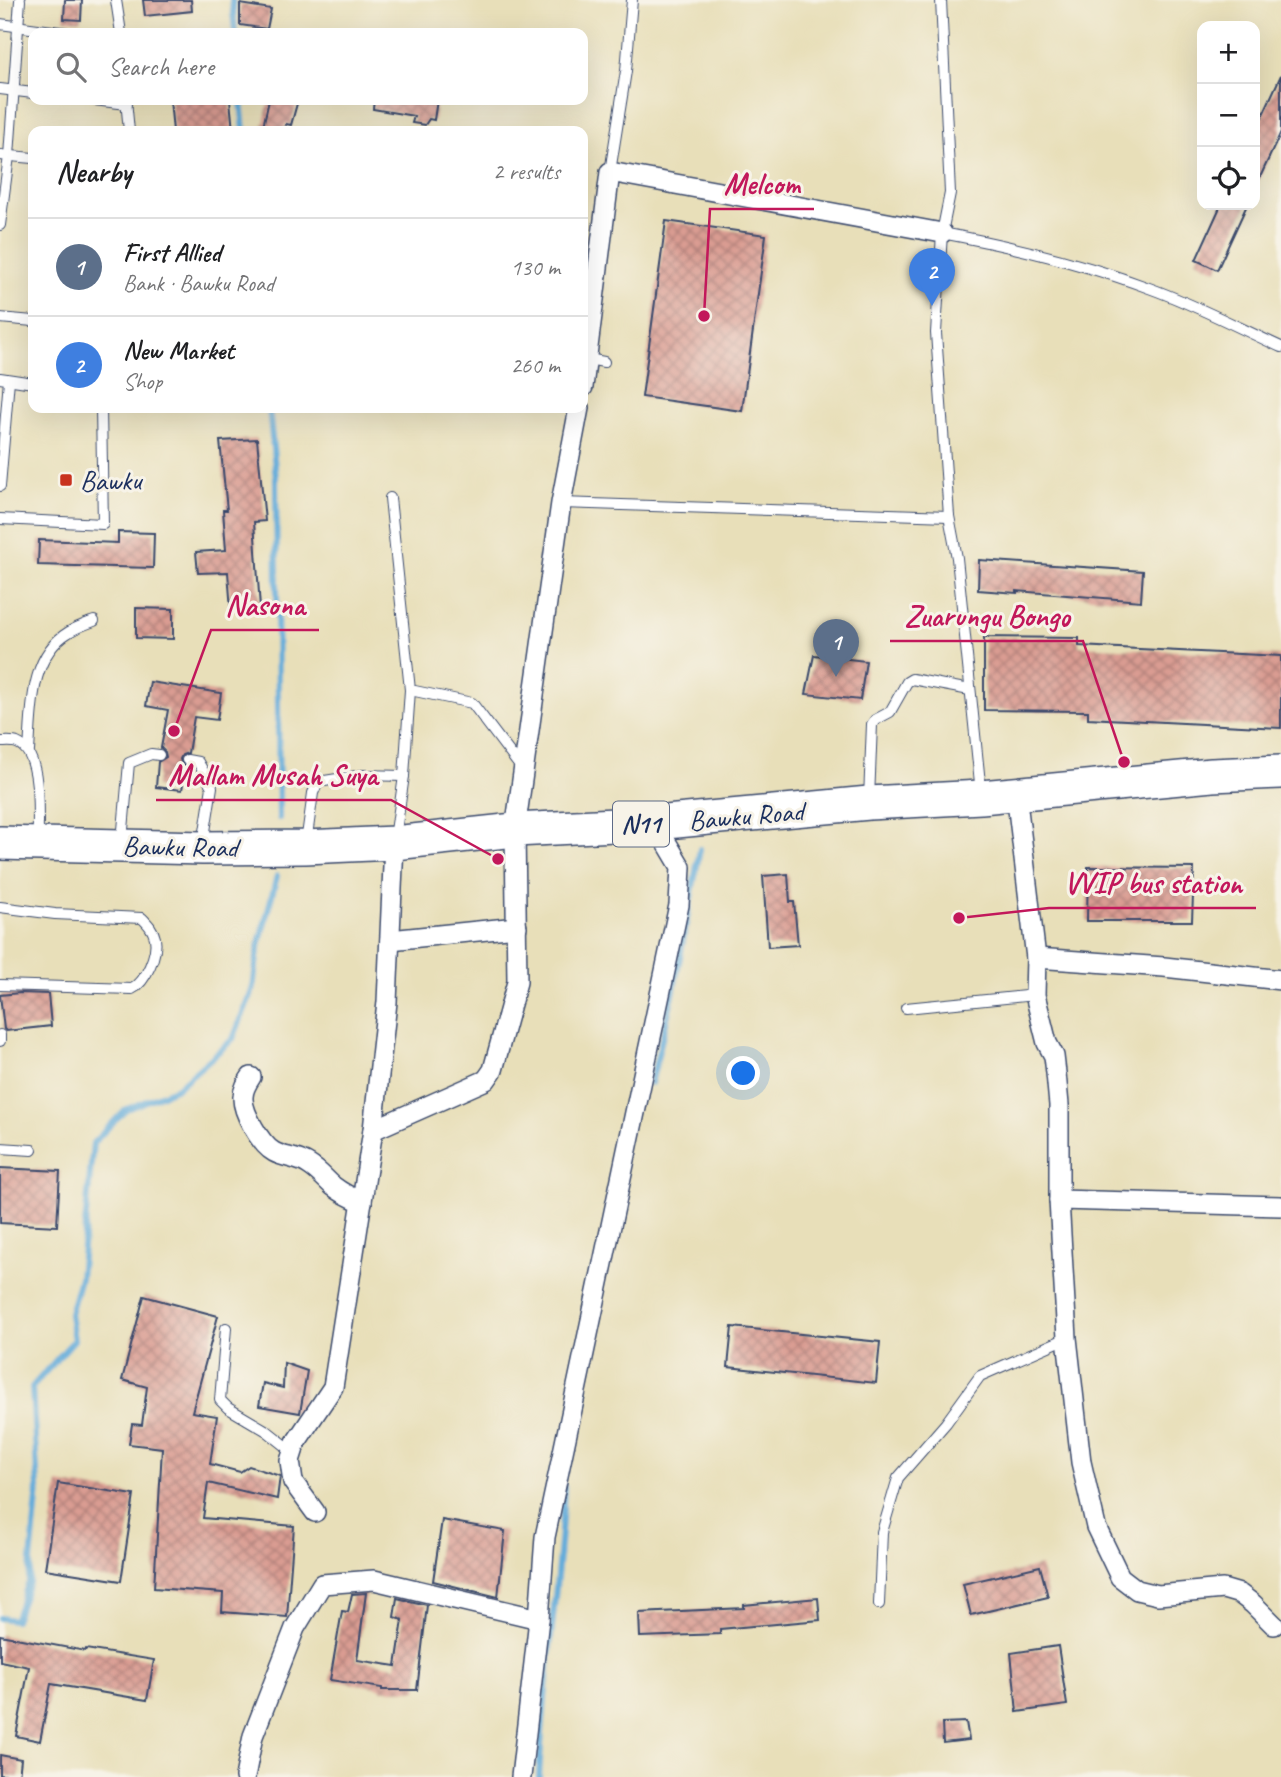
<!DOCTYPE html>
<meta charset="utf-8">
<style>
:root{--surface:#fff;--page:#f6f6f6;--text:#202124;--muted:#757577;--line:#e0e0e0;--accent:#c8321e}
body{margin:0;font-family:Caveat,sans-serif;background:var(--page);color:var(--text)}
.controls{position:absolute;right:21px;top:21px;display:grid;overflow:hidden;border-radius:14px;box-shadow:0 7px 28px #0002}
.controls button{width:63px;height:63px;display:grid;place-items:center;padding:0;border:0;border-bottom:2px solid var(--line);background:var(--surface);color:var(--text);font:35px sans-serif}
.you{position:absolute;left:744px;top:1074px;width:24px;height:24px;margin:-18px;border:5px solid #fff;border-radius:50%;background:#1a73e8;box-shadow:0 0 0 10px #1a73e833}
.badge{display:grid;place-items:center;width:46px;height:46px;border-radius:50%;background:var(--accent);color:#fff;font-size:23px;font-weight:700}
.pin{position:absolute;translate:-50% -58px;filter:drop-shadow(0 2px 4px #0008)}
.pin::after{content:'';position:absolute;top:37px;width:24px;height:21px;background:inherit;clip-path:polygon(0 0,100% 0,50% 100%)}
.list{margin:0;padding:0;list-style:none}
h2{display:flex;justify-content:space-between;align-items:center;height:91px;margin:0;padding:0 28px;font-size:30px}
h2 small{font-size:23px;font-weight:400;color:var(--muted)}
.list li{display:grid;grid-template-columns:46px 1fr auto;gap:21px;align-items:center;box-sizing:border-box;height:98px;padding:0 28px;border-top:2px solid var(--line)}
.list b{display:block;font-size:26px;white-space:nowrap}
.list p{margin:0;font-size:23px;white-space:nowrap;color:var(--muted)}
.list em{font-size:23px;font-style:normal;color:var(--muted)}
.icon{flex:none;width:38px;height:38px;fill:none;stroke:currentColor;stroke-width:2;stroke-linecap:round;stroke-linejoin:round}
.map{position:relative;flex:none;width:1281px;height:1777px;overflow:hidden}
.search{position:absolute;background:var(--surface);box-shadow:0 7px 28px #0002;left:28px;top:28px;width:560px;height:77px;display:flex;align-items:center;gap:18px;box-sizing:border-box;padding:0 24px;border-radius:14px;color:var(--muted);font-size:26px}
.panel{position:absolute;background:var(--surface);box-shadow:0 7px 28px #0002;left:28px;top:126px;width:560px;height:287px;border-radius:14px}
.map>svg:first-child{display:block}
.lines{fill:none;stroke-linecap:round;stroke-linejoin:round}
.stream{stroke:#63acda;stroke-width:6}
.building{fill:url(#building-cross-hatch)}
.service-casing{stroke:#3a496c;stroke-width:12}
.minor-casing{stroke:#3a496c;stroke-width:22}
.trunk-casing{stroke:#3a496c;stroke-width:36}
.service{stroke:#fff;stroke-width:10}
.minor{stroke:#fff;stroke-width:19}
.trunk{stroke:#fff;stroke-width:33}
.poi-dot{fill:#c8321e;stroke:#f7f3e8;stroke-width:2.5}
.labels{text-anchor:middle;stroke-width:6;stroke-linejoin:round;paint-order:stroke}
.shield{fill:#f7f3e8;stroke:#5d6a87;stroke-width:2}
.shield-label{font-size:26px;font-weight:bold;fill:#1b2f5e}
.poi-label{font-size:28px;fill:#1b2f5e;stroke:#f7f3e8;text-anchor:start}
.street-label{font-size:28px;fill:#1b2f5e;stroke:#f7f3e8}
.leader{fill:none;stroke:#c2185b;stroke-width:2.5}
.callout-dot{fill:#c2185b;stroke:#f7f3e8;stroke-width:2.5}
.callout-label{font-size:30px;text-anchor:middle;font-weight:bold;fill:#c2185b;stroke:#f7f3e8;stroke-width:6;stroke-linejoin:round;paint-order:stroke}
</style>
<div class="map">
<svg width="1281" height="1777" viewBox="0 0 1281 1777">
<defs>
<pattern id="building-cross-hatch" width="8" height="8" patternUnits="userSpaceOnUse" patternTransform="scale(1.75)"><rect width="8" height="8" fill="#da9c92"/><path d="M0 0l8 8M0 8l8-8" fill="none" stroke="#b0807a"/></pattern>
</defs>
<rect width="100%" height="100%" fill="#f7f3e8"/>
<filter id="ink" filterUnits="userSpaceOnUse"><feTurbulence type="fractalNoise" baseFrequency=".0143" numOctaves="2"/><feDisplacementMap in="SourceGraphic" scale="14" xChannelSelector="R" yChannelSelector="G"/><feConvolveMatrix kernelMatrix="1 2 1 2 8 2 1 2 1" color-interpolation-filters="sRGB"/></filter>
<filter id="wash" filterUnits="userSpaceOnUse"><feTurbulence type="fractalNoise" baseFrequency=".00686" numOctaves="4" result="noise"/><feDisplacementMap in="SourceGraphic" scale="28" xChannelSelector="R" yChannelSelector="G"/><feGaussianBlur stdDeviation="1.57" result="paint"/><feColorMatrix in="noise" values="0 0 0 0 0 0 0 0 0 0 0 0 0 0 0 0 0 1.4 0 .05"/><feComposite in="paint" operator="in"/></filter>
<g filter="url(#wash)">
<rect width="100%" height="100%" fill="#e8dfb9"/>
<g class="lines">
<!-- stream -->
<g class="stream">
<path d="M 232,0 L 235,33"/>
<path d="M 241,100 L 244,131"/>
<path d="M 269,408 L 276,478 L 279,818"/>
<path d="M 651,1083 L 673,994 L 700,849"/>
<path d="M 0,1618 L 15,1620 L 29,1582 L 38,1488 L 32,1387 L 74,1340 L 70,1314 L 80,1278 L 93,1143 L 125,1110 L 177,1088 L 233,1039 L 253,989 L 258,949 L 277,876"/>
<path d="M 539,1777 C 544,1680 559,1584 564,1487"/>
</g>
</g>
<g id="blocks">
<!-- building -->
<g class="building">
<path d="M 65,0 L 82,0 L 81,20 L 64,19 Z"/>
<path d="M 143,0 L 191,0 L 192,11 L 145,16 Z"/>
<path d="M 240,4 L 271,9 L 267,29 L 240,25 Z"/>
<path d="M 1281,75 L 1281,132 L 1255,188 L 1255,132 Z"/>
<path d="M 170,100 L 230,100 L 233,131 L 173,131 Z"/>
<path d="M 269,100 L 298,100 L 291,125 L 286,124 L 284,131 L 262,131 Z"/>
<path d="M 374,100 L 437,100 L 434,120 L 429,119 L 425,125 L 412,123 L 414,116 L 373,109 Z"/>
<path d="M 1221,205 L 1247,205 L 1217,270 L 1196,260 Z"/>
<path d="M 666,221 L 766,235 L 742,411 L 642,397 Z"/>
<path d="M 257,439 L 265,521 L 254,522 L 260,608 L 231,610 L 228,572 L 198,573 L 196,552 L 226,550 L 223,510 L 227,510 L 220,441 Z"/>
<path d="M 118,532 L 154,533 L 153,568 L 38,565 L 39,540 L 118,543 Z"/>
<path d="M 979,560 L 1143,571 L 1141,601 L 1017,591 L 1017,593 L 978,590 Z"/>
<path d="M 136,608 L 173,609 L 173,639 L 136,638 Z"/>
<path d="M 984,637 L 1079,638 L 1079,646 L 1281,656 L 1281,728 L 1088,718 L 1088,711 L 984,710 Z"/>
<path d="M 814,655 L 866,661 L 860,700 L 806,694 Z"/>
<path d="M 150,682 L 221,693 L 217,720 L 194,717 L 188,753 L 182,755 L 180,759 L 182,765 L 186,767 L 182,790 L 156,787 L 158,762 L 166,757 L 165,752 L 161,748 L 168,710 L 146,706 Z"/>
<path d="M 1088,867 L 1194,868 L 1192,921 L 1087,921 Z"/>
<path d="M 788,874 L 790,902 L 794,902 L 798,945 L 768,947 L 763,876 Z"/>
<path d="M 20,993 L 48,994 L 51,1026 L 6,1031 L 4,1029 L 0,995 Z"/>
<path d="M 0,1168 L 60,1171 L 57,1226 L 0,1223 Z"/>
<path d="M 144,1296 L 218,1316 L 192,1412 L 217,1416 L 210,1464 L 240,1472 L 249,1466 L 280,1476 L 277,1499 L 208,1483 L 203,1518 L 294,1526 L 287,1617 L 222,1612 L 223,1593 L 154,1588 L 162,1448 L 129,1444 L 132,1424 L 142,1425 L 147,1387 L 122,1380 Z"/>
<path d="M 732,1327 L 880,1342 L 876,1383 L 728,1367 Z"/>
<path d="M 284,1363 L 307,1371 L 300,1413 L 259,1406 L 263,1383 L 283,1388 Z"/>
<path d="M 58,1483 L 134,1495 L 121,1581 L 45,1569 Z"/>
<path d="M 442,1520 L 505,1531 L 498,1597 L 433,1581 Z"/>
<path d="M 1040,1566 L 1048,1597 L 971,1615 L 963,1584 Z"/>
<path d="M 366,1593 L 357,1660 L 396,1666 L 403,1620 L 394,1617 L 397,1598 L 427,1605 L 417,1690 L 382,1690 L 382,1688 L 330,1680 L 342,1611 L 348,1612 L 352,1594 Z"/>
<path d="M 818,1598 L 820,1620 L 720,1629 L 720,1634 L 640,1637 L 639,1613 L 744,1608 L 744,1605 Z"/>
<path d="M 0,1635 L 85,1651 L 86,1649 L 154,1660 L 147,1700 L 51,1684 L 40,1741 L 16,1736 L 29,1667 L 0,1661 Z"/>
<path d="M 1058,1646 L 1067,1705 L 1017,1712 L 1011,1653 Z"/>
<path d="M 966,1722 L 969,1740 L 943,1743 L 942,1723 Z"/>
<path d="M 0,1755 L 21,1759 L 19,1777 L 0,1775 Z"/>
</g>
</g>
</g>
<g filter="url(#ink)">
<use href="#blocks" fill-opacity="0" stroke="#3a496c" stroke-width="2"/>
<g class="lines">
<defs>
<g id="service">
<path d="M 116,0 L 121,33"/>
<path d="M 941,0 L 950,193 L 942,233 L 936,333 L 949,516 L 957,558 L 981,793"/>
<path d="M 0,24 L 68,33"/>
<path d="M 0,89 L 33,93"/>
<path d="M 94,100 L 127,104"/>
<path d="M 126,100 L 129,131"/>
<path d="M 0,155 L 33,158"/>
<path d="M 610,172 L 626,71 L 632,0"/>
<path d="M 0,225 L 9,156 L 20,0"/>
<path d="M 942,233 C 1012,246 1082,263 1149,288 C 1194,304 1237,327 1281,347"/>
<path d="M 0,318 L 33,321"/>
<path d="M 588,359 L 604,362"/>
<path d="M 0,378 L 33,383"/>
<path d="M 0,486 L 9,380"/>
<path d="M 390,498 L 410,690 L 404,776 L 395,838"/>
<path d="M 561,503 L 949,516"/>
<path d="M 0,519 L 103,524 L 101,408"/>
<path d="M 410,690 L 472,703 L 522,769"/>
<path d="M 1,742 C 5,742 13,741 17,743 C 43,753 37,814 38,837"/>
<path d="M 29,751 C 32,711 29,656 69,632 C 77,627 86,624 94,621"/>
<path d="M 187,760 L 198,762 L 212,787 L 203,844"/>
<path d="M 869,799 L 872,724 L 875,720 L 890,712 L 907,682 L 912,679 L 970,690"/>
<path d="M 122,841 L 129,763 L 151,754 L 159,755"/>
<path d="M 306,843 L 313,793 L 318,782 L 363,775 L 404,776"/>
<path d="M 0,907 L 55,914 L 142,918 C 148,924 153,929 155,938 C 158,953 146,982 132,989 L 0,985"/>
<path d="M 906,1008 L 1035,995"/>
<path d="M 0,1035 L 0,1041"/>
<path d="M 0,1148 L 32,1150"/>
<path d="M 226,1328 L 220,1400 L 228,1408 L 267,1431 L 291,1450"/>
<path d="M 879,1604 L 882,1532 L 898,1478 L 946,1423 L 980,1376 L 1067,1338"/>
</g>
<g id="minor">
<path d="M 583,387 L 610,172 L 942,233"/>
<path d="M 1016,793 L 1036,958 L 1035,995 L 1047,1043 L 1054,1056 L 1056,1073 L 1059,1105 L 1059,1200 L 1067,1338 L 1081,1462 L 1096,1527 L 1120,1577 L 1137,1590 L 1158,1595 L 1223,1589 L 1240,1594 L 1253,1604 L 1274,1625"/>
<path d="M 390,940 L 517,927"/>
<path d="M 1036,958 L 1164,967 L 1281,980"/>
<path d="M 251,1077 C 247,1083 243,1089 243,1097 C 242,1112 261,1145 274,1152 C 285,1158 298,1157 309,1165 C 319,1171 325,1179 333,1186 C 342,1193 352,1198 362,1202"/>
<path d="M 373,1130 L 486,1080 L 493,1070 L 517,982 L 515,830 L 561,503 L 579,408"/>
<path d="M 1059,1200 L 1281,1206"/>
<path d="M 315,1512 L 293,1482 L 290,1461 L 296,1442 L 333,1387 L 373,1130 L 387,1002 L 394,843"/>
<path d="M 245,1777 L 253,1736 L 295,1628 L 322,1584 L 374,1580 L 539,1619"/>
<path d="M 521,1777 L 539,1619 L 545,1537 L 679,905 L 681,867 L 655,823"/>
</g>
<path id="trunk" d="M 0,843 L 203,848 L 305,847 L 394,843 L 515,830 L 655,823 L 869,803 L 981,797 L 1212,775 L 1281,772"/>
</defs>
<!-- service casing -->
<use href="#service" class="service-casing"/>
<!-- minor casing -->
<use href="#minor" class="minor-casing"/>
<!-- trunk casing -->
<use href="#trunk" class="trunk-casing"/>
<!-- service -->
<use href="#service" class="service"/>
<!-- minor -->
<use href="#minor" class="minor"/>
<!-- trunk -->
<use href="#trunk" class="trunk"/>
</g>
</g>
<!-- markers -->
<rect class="poi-dot" x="59" y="473" width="14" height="14" rx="3.5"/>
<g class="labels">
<!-- shield labels -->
<rect class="shield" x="613" y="801.5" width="56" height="45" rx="5"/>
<g class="shield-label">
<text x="641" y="833">N11</text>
</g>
<!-- poi labels -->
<g class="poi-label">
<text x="80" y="490">Bawku</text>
</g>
<!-- street labels -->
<g class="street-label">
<text transform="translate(746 815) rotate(-5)" y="10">Bawku Road</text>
<text transform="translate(180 846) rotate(1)" y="10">Bawku Road</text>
</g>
</g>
<!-- callouts -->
<path class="leader" d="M704 316L710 209H814M174 731L211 630H319M1124 762L1083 641H890M498 859L391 800H156M959 918L1049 908H1256"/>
<g class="callout-dot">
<circle cx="704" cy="316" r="7"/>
<circle cx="174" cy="731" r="7"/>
<circle cx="1124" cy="762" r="7"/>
<circle cx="498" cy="859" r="7"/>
<circle cx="959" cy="918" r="7"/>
</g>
<g class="callout-label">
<text x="762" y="194">Melcom</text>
<text x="265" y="615">Nasona</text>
<text x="987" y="626">Zuarungu Bongo</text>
<text x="273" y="785">Mallam Musah Suya</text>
<text x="1153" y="893">VVIP bus station</text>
</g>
</svg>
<div class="controls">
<button>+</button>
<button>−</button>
<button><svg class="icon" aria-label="locate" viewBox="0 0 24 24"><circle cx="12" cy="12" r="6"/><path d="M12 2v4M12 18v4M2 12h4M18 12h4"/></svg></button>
</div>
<div class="you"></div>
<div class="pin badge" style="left:836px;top:677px;background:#5c6f8a">1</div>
<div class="pin badge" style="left:932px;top:306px;background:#3f7fe0">2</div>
<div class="search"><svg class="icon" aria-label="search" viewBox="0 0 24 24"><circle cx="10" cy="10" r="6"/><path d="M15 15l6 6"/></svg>Search here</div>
<section class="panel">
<h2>Nearby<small>2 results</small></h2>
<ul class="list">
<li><span class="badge" style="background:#5c6f8a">1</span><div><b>First Allied</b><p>Bank · Bawku Road</p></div><em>130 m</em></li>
<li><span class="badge" style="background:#3f7fe0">2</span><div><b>New Market</b><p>Shop</p></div><em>260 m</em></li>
</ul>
</section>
</div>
